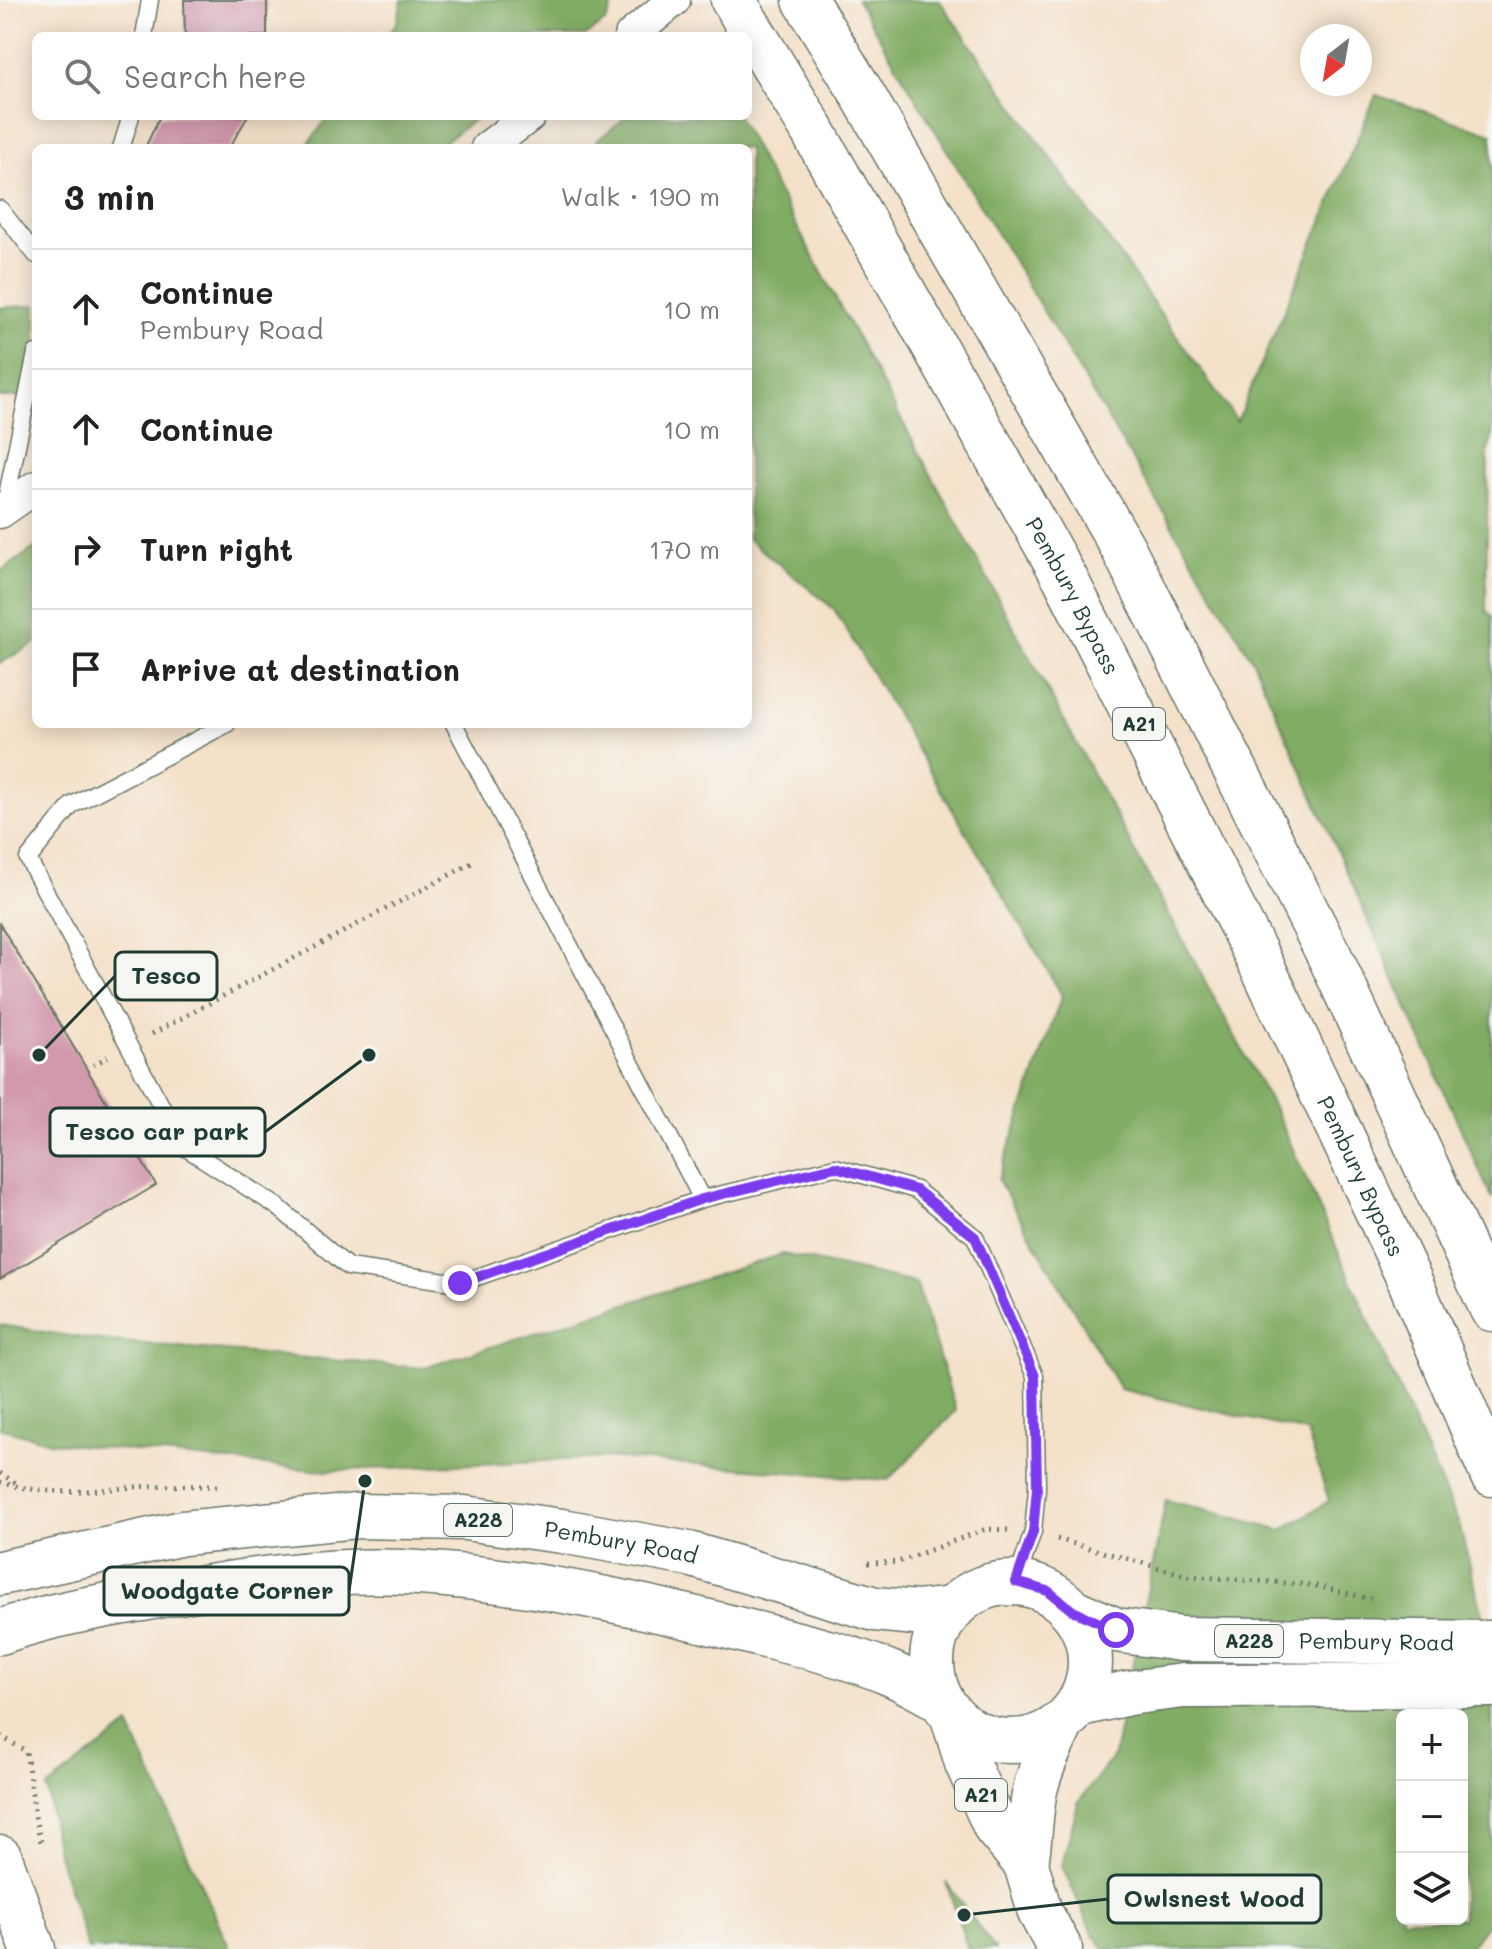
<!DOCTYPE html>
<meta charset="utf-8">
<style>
:root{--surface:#fff;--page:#f6f6f6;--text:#222;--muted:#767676;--line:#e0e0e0}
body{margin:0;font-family:Mali,sans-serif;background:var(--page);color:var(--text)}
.controls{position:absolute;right:24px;bottom:24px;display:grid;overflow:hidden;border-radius:12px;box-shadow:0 4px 20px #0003}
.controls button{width:72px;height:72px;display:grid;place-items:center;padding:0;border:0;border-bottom:2px solid var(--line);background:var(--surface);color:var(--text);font:40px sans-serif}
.compass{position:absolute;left:1300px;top:24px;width:72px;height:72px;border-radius:50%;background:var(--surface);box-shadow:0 4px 20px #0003;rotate:211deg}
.stop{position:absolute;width:24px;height:24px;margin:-18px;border:6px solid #7c3aed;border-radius:50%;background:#fff}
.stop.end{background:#7c3aed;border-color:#fff;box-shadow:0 2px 8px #0008}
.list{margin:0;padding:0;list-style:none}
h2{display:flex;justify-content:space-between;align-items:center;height:104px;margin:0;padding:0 32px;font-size:34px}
h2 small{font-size:26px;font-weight:400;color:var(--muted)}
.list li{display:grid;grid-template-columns:52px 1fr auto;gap:24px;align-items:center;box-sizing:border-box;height:120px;padding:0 32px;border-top:2px solid var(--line)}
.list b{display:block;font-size:30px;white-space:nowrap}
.list p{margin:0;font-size:26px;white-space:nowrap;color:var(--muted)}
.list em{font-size:26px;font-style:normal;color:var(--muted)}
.icon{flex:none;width:44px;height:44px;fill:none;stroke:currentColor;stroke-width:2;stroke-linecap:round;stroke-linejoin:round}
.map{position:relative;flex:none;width:1492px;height:1949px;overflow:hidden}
.search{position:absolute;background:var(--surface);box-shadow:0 4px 20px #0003;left:32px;top:32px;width:720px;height:88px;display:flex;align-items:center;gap:20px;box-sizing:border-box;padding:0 28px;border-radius:12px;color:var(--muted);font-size:30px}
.panel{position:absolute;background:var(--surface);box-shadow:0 4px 20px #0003;left:32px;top:144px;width:720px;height:584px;border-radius:12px}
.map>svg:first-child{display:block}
.forest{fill:#81ac64;stroke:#50744c;stroke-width:2;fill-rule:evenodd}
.building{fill:#d299ad}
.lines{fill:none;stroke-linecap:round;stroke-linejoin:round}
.lane-casing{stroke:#6a7668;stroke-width:19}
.street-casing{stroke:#6a7668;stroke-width:35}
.secondary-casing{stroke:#6a7668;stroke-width:47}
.primary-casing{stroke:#6a7668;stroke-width:47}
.highway-casing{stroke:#6a7668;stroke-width:47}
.path{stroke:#6a7668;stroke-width:5;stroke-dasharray:2 6;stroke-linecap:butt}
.lane{stroke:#fff;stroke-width:16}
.street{stroke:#fff;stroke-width:32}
.secondary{stroke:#fff;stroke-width:44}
.primary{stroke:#fff;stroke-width:44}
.highway{stroke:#fff;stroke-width:44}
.route{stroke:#7c3aed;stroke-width:10}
.labels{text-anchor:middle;stroke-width:6;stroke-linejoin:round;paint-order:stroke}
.shield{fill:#f6f6f2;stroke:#60746d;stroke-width:2}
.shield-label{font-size:20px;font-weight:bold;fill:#1f3d34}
.street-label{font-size:22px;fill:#1f3d34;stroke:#f6f6f2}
.leader{fill:none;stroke:#1f3d34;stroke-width:3}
.callout-dot{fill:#1f3d34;stroke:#f6f6f2;stroke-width:3}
.callout{fill:#f6f6f2;stroke:#1f3d34;stroke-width:3}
.callout-label{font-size:24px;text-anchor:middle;font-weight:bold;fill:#1f3d34}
</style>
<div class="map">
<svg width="1492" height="1949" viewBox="0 0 1492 1949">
<rect width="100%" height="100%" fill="#f6f6f2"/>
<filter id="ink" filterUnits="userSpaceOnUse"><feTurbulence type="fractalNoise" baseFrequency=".0125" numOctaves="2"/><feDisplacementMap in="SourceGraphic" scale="16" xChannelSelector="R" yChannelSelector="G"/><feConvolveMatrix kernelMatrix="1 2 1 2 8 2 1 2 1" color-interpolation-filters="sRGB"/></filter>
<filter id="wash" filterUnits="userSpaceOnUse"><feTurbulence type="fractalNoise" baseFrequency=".006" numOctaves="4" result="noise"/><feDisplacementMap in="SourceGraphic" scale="32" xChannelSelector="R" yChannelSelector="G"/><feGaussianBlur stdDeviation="1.8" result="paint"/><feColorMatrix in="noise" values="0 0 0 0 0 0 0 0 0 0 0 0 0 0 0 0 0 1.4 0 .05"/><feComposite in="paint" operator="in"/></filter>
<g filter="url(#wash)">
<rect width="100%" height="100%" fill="#f4e1c9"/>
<!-- forest -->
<g class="forest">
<path d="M 402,0 L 615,0 L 606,21 L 585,36 L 387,36 L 397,22 Z"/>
<path d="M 857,0 L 939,0 L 1237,421 L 1376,95 L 1492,134 L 1492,439 L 1488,450 L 1486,610 L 1492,617 L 1492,1199 L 1253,661 Z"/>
<path d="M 329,116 L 479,116 L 436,148 L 305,148 Z"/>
<path d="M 627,116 L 737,116 L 1279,1118 L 1459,1524 L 1492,1650 L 1492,1918 L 1469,1949 L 1105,1949 L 1093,1935 L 1062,1866 L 1078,1803 L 1114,1755 L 1166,1500 L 1282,1530 L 1329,1501 L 1307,1432 L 1120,1389 L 998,1180 L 1062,995 L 834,609 L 748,539 L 748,148 L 588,148 ZM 1402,1715 L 1462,1715 L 1462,1919 L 1402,1919 Z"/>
<path d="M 36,305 L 36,397 L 0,397 L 0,308 Z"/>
<path d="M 36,547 L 36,643 L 0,663 L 0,572 Z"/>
<path d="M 783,1254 L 916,1283 L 956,1411 L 888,1480 L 608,1458 L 322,1471 L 50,1442 L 0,1428 L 0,1325 L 88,1339 L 424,1368 Z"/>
<path d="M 129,1725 L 230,1949 L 88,1949 L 56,1848 L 47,1788 Z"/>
<path d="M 946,1882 L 995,1949 L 968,1949 Z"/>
</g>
<g id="blocks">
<!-- building -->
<g class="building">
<path d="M 184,0 L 267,0 L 267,36 L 185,36 Z"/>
<path d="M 160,116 L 248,116 L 229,148 L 145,148 Z"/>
<path d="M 0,924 L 156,1185 L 0,1279 Z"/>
</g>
</g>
</g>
<g filter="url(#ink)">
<use href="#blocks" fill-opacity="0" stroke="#6a7668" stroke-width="2"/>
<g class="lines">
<defs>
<g id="lane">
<path d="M 144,36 L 150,0"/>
<path d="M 121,148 L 131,116"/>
<path d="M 0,209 L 36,255"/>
<path d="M 5,505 L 36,353"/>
<path d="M 227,724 L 72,805 L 28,859 L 183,1146 L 278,1207 L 348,1267 L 460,1283 L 702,1199 L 835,1167 L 916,1190 L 975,1237 L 1035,1376 L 1037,1488 L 1033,1532 L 1016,1582"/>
<path d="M 454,724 L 702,1199"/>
</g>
<g id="street">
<path d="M 631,36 L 674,0"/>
<path d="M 487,148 L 529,116"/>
<path d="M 0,512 L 36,487"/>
</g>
<path id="secondary" d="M 0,1858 L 33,1949"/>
<g id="primary">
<path id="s1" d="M 0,1573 L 183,1533 L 357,1516 L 465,1518 L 562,1531 L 689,1554 L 875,1609 L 916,1613 L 951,1609"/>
<circle cx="1011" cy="1662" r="79"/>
<path id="s2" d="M 1073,1611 L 1116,1630 L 1181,1639 L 1492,1643"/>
<path d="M 0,1632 C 48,1615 97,1607 147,1598 C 236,1581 328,1567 419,1573 C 520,1579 630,1602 729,1627 C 783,1641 840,1652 892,1674 C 908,1681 924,1691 940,1699"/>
<path d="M 1080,1704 L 1128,1693 L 1183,1686 L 1492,1685"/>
</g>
<g id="highway">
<path id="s3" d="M 733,0 L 810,126 L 1065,578 L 1266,974 L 1409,1279 L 1492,1474"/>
<path d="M 805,0 L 860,90 L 1123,548 L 1331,959 L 1492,1309"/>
<path d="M 953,1717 L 967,1763 L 996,1828 L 1026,1864 L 1040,1912 L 1060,1949"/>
<path d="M 1026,1864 C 1030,1841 1030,1817 1034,1795 C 1039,1770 1050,1748 1061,1725"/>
</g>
</defs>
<!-- lane casing -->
<use href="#lane" class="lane-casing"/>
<!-- street casing -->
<use href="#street" class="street-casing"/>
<!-- secondary casing -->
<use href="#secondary" class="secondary-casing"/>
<!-- primary casing -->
<use href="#primary" class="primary-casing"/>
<!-- highway casing -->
<use href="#highway" class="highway-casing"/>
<!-- path -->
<g class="path">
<path d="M 152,1034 L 472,863"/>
<path d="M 93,1065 L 108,1057"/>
<path d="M 0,1473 L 17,1484"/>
<path d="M 0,1482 C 52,1497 84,1491 136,1487 C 163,1485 191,1486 218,1486"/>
<path d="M 1057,1539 L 1188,1576 L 1312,1585 L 1371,1599"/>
<path d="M 868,1563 L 898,1562 L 986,1529 L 1008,1530"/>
<path d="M 0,1736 L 26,1751 L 36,1823 L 42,1846"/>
</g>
<!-- lane -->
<use href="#lane" class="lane"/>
<!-- street -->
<use href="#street" class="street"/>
<!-- secondary -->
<use href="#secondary" class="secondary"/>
<!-- primary -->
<use href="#primary" class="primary"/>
<!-- highway -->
<use href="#highway" class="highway"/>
</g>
</g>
<g class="lines" filter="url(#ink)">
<!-- route -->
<path class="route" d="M 460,1283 L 702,1199 L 835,1167 L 916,1190 L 975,1237 L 1035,1376 L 1037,1488 L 1033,1532 L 1016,1582 L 1048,1591 L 1073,1611 L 1116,1630"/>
</g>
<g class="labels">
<!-- shield labels -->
<g class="shield">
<rect x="1113" y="708" width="52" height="32" rx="6"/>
<rect x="444" y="1504" width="68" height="32" rx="6"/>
<rect x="1215" y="1625" width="68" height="32" rx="6"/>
<rect x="955" y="1779" width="52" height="32" rx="6"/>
</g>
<g class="shield-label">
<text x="1139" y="731">A21</text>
<text x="478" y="1527">A228</text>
<text x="1249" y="1648">A228</text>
<text x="981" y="1802">A21</text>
</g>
<!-- street labels -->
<g class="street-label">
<text dy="8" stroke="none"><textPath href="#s3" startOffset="686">Pembury Bypass</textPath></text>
<text dy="8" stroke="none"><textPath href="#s3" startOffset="1334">Pembury Bypass</textPath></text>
<text dy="8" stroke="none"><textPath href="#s1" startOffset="628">Pembury Road</textPath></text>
<text dy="8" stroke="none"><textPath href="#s2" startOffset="308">Pembury Road</textPath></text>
</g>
</g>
<!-- callouts -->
<path class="leader" d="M39 1055L115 976M369 1055L265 1132M365 1481L349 1591M964 1915L1108 1899"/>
<g class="callout-dot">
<circle cx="39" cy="1055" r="8"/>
<circle cx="369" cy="1055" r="8"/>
<circle cx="365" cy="1481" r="8"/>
<circle cx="964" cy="1915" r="8"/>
</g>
<g class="callout">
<rect x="115" y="952" width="102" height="48" rx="8"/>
<rect x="50" y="1108" width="215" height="48" rx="8"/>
<rect x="104" y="1567" width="245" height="48" rx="8"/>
<rect x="1108" y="1875" width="213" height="48" rx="8"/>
</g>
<g class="callout-label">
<text x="166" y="984">Tesco</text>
<text x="157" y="1140">Tesco car park</text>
<text x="227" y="1599">Woodgate Corner</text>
<text x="1214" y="1907">Owlsnest Wood</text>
</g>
</svg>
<div class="controls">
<button>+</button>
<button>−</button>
<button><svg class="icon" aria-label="layers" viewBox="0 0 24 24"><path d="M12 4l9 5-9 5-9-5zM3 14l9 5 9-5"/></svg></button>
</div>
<svg class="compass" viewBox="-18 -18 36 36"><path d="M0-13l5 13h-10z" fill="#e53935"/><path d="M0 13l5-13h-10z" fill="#767676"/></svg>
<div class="stop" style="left:1116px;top:1630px"></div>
<div class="stop end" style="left:460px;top:1283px"></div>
<div class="search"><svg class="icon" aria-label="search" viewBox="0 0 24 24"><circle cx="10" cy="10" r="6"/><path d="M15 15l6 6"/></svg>Search here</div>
<section class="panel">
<h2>3 min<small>Walk · 190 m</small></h2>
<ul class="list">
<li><svg class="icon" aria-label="ahead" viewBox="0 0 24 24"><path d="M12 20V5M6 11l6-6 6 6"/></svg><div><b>Continue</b><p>Pembury Road</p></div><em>10 m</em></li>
<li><svg class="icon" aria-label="ahead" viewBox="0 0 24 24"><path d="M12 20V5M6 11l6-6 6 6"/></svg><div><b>Continue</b></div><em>10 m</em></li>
<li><svg class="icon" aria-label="right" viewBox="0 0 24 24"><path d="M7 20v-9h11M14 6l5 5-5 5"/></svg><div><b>Turn right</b></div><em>170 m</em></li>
<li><svg class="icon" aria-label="arrive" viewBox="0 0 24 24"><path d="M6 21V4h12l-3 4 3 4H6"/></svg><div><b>Arrive at destination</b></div></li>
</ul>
</section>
</div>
